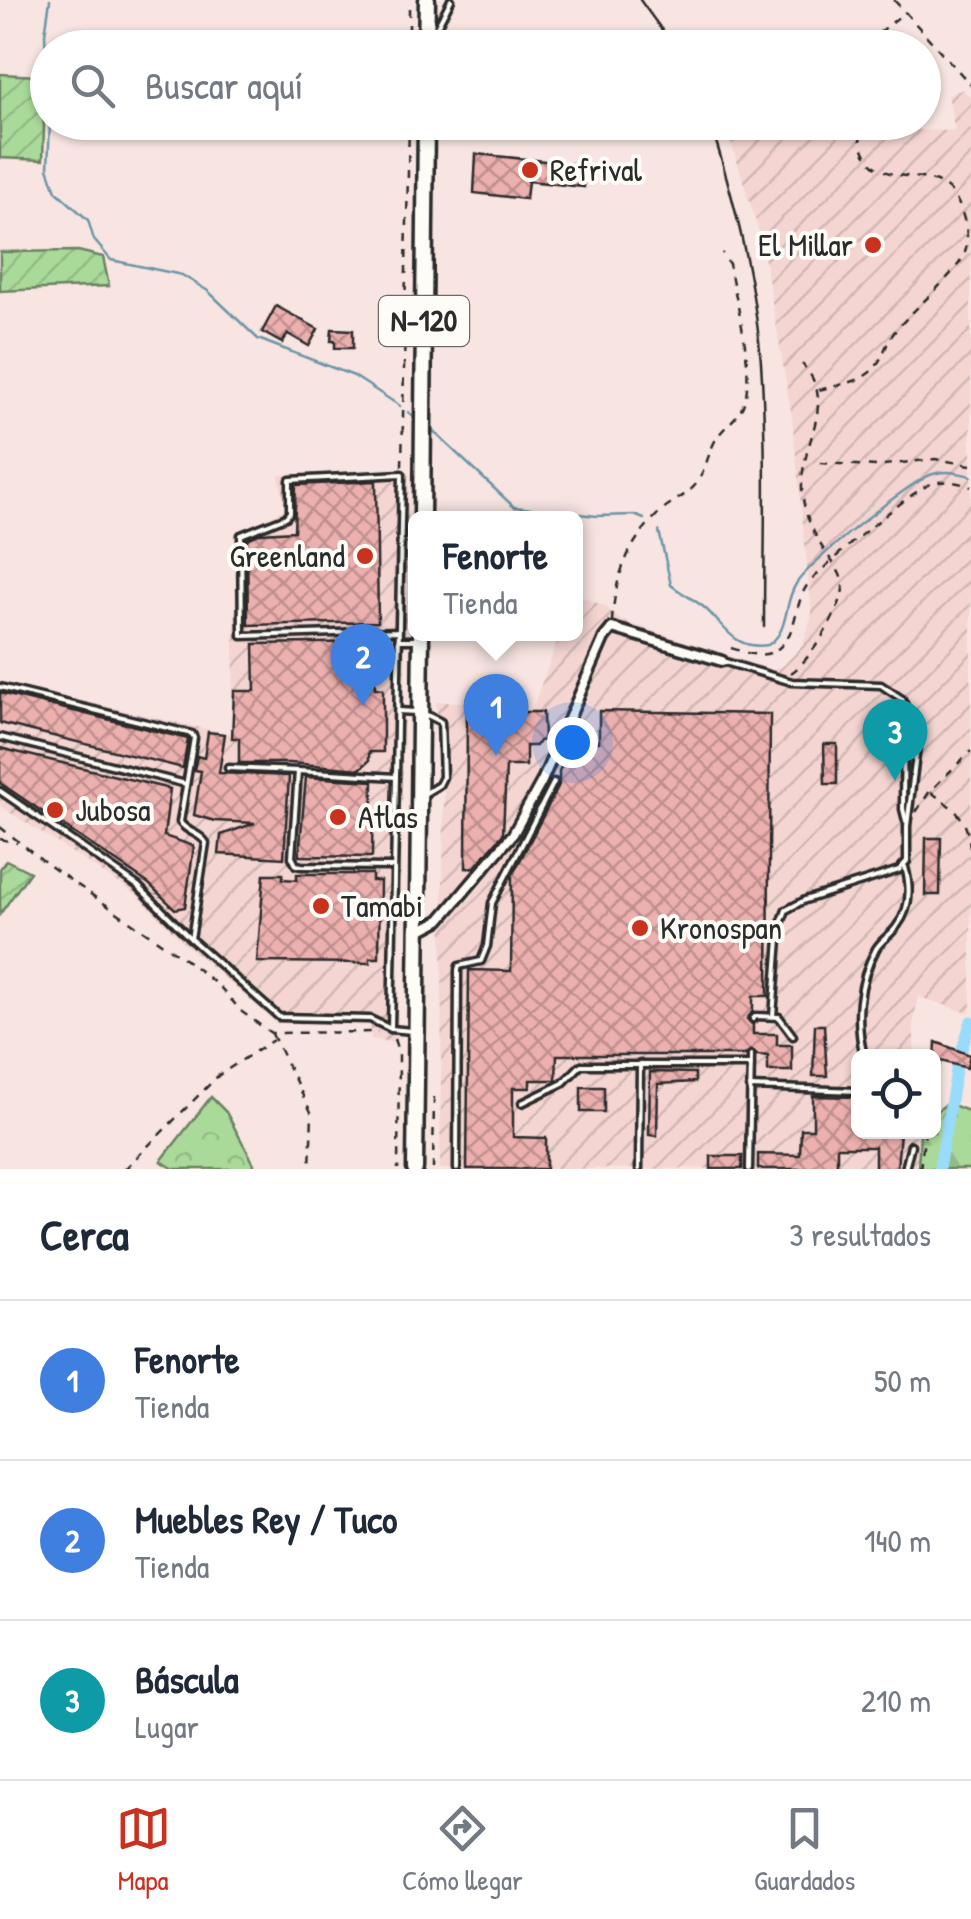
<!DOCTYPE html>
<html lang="es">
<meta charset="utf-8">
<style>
:root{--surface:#fff;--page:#f2f2f3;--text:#1f2937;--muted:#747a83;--line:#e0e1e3;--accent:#c8321e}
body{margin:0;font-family:"Patrick Hand",sans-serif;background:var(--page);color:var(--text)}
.controls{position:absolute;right:30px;bottom:30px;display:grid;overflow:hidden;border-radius:15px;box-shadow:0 2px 8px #0004}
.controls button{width:90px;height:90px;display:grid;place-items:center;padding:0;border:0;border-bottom:2px solid var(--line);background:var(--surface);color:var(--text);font:50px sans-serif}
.you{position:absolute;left:572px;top:742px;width:35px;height:35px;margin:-25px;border:8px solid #fff;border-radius:50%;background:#1a73e8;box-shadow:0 0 0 15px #1a73e833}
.badge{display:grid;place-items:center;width:65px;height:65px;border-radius:50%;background:var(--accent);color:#fff;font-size:32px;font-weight:700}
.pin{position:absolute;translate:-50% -82px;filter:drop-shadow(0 2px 5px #0008)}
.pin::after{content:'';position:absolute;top:52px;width:35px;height:30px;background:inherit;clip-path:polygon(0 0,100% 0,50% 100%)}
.popup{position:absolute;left:408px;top:511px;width:175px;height:130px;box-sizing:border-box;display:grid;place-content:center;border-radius:15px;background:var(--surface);filter:drop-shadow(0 2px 8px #0005);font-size:32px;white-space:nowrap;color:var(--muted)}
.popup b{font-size:38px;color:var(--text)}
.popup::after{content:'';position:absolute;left:50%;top:100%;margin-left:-20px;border:20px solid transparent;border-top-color:var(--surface)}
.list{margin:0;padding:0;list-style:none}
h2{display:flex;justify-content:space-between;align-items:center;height:130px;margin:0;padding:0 40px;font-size:42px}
h2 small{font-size:32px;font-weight:400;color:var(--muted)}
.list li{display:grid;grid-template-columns:65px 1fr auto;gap:30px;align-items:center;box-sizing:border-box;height:160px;padding:0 40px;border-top:2px solid var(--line)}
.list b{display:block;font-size:38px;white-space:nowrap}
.list p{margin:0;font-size:32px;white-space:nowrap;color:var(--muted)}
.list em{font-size:32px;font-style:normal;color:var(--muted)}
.icon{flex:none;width:55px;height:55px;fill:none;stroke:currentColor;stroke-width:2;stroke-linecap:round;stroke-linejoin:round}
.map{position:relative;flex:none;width:971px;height:1169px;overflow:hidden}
.search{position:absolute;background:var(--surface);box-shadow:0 2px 8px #0004;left:30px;right:30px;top:30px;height:110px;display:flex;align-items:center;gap:25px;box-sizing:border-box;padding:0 35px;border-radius:55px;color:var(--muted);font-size:38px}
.sheet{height:610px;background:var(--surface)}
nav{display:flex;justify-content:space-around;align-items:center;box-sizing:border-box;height:140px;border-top:2px solid var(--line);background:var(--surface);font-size:28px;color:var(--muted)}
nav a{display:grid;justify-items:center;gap:5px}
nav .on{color:var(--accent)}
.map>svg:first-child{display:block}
.industrial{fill:url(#industrial-furrows)}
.forest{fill:url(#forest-firs);stroke:#6a8262;stroke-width:2.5}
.park{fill:url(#park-crowns);stroke:#6a8262;stroke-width:2.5}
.garden{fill:url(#garden-furrows);stroke:#6a8262;stroke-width:2.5}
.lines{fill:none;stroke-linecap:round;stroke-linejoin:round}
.stream{stroke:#6c95a7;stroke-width:2.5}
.canal{stroke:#98dbfa;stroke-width:11}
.building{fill:url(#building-cross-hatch);stroke:#2b2b2b;stroke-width:2.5}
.service-casing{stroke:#2b2b2b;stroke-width:11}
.minor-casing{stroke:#2b2b2b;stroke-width:15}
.trunk-casing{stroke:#2b2b2b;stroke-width:21}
.path{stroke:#2b2b2b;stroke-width:2.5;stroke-dasharray:8 8;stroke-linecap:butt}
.service{stroke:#fdfcf7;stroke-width:4}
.minor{stroke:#fdfcf7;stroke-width:8}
.trunk{stroke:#fdfcf7;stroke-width:14}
.rail{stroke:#2b2b2b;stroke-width:2.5}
.poi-dot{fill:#c8321e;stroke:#fdfcf7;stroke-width:4}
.labels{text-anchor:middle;stroke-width:8;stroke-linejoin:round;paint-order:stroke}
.shield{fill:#fdfcf7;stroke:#6a6a68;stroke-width:2.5}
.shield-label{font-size:30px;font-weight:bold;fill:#2b2b2b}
.poi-label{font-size:32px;fill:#2b2b2b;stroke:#fdfcf7;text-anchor:start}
</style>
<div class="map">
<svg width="971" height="1169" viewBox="0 0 971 1169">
<defs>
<pattern id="industrial-furrows" width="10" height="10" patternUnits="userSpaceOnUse" patternTransform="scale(2.5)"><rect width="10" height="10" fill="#f4d5d2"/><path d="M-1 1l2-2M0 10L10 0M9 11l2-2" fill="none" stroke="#d1b7b4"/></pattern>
<pattern id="forest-firs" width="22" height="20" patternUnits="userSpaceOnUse" patternTransform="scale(2.5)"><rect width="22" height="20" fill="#aada9a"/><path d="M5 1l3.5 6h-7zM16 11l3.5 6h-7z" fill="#92bb85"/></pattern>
<pattern id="park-crowns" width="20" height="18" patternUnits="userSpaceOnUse" patternTransform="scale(2.5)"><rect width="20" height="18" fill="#aada9a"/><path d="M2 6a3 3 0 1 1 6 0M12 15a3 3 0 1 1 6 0" fill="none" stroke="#92bb85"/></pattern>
<pattern id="garden-furrows" width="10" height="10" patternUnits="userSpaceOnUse" patternTransform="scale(2.5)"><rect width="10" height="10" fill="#aada9a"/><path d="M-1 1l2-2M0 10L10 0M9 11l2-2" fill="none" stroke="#92bb85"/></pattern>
<pattern id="building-cross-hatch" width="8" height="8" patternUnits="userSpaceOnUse" patternTransform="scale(2.5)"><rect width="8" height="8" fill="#ecb0ae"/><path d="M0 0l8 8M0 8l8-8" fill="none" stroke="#bf8f8e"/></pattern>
</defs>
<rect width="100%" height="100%" fill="#f8e5e1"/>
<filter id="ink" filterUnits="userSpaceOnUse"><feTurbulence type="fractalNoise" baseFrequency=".01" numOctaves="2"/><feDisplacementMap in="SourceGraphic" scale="20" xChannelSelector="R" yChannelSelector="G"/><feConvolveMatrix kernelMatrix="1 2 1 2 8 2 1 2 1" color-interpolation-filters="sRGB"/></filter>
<g filter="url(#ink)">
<!-- industrial -->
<g class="industrial">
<path d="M 963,89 L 971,99 L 971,1008 L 969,1013 L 919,997 L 914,1016 L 914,1056 L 858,1056 L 858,1132 L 920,1132 L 918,1168 L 440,1169 L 444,793 L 436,702 L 467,702 L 468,712 L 531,712 L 560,634 L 576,634 L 576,594 L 606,607 L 620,620 L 772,670 L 784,665 L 803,645 L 812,614 L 792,417 L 761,238 L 725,123 L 864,122 L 874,129 L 955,131 L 948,95 Z"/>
<path d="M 409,471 L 397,1043 L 371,1039 L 370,1025 L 276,1023 L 186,945 L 137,895 L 0,806 L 0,682 L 232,735 L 237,532 L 285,509 L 279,475 Z"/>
</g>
<!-- forest -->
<path class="forest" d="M 948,1103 L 971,1112 L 971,1169 L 918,1169 L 920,1132 L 934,1132 L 934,1113 Z"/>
<!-- park -->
<path class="park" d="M 211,1097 L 226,1112 L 254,1164 L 253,1169 L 174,1169 L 161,1161 Z"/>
<!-- garden -->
<g class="garden">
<path d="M 0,74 L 37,76 L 44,125 L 43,160 L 0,158 Z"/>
<path d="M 78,251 L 103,257 L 109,286 L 0,291 L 0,252 Z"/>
<path d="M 6,860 L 30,872 L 0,914 L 0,869 Z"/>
</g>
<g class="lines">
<!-- stream -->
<g class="stream">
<path d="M 48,100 L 45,34 L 50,0"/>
<path d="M 50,122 L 48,168 L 56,191 L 88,220 L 94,240 L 111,260 L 182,275 L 208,291 L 258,339 L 354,376 L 400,406"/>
<path d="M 408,412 L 414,417"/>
<path d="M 433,431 L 514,507 L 597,516 L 634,515 L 644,519"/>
<path d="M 659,531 L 671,585 C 682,594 696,600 706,609 C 727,629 735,650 768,645 C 790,631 783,604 796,584 C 808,563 911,480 933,474 C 946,470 958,473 971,476"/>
</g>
<!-- canal -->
<g class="canal">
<path d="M 961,1052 L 971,1021"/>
<path d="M 939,1169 L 957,1065"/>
</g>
</g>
<!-- building -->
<g class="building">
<path d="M 476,154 L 585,165 L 584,187 L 528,181 L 526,199 L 474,193 Z"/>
<path d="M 276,306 L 318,329 L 309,346 L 288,334 L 282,343 L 262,332 Z"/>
<path d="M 332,329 L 353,330 L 353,348 L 335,348 L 335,341 L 331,341 Z"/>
<path d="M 376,481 L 378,622 L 248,625 L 247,539 L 261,533 L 294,531 L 296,485 Z"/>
<path d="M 374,642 L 375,688 L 383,689 L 383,752 L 369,752 L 369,761 L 360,769 L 290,763 L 239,763 L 239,738 L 232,738 L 234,691 L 255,691 L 254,644 Z"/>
<path d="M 0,693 L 188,739 L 183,768 L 0,723 Z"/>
<path d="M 599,711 L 770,714 L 768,996 L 753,996 L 753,1011 L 747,1019 L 753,1025 L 753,1034 L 777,1034 L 777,1045 L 792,1045 L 792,1071 L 768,1071 L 768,1056 L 757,1055 L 752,1050 L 745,1055 L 557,1055 L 556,1080 L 530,1080 L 530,1088 L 513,1088 L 513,1137 L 546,1138 L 546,1169 L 467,1169 L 469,970 L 511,971 L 512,876 L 559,785 L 559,771 L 573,742 L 599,742 Z"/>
<path d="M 467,712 L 543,712 L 544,740 L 539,741 L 536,746 L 526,746 L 526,766 L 506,766 L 503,834 L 475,867 L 466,868 Z"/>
<path d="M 208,732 L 225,734 L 219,773 L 289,776 L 284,858 L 219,854 L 221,835 L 255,823 L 215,821 L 194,815 L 201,771 L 194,770 L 197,756 L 204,758 Z"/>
<path d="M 824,744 L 837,744 L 837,784 L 825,784 Z"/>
<path d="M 0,748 L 170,789 L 164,836 L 194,846 L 185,907 L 175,909 L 149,884 L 0,783 Z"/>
<path d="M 306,777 L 373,781 L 372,857 L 299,856 Z"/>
<path d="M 926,838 L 941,838 L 940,895 L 925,895 Z"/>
<path d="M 264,874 L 283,874 L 283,879 L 297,880 L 297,874 L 372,874 L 372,881 L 380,881 L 379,958 L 370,958 L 370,963 L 257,962 Z"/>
<path d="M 815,1025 L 824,1025 L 827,1076 L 813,1076 Z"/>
<path d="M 936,1042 L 970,1055 L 967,1068 L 941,1061 L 936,1078 L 934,1077 Z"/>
<path d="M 650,1072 L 695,1073 L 695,1082 L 658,1084 L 657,1136 L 649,1135 Z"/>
<rect x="581" y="1087" width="23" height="25"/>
<path d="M 813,1096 L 858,1097 L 858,1132 L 900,1132 L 897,1169 L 875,1169 L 875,1147 L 837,1147 L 837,1169 L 758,1169 L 758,1154 L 800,1155 L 801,1129 L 813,1129 Z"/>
<rect x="711" y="1156" width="31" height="13"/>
</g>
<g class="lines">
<defs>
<g id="service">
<path d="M 431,38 L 451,0"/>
<path d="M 398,640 L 416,640"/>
<path d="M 722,661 L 792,682 L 881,685 L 902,699 L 916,731 L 917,747 L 907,826 L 907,861 L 899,870 L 805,900 L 786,910 L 780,926 L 773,1016"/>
<path d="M 0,687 L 192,734 L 194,738 L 180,822 C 187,833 201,833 206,843 L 191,939"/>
<path d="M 904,706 L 903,809 L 906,821"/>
<path d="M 398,711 L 416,712"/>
<path d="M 0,737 L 186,784"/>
<path d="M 228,768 L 298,771"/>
<path d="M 0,791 L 138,886 L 191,939 L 279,1017 L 370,1019 L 391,1029 L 412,1031"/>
<path d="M 424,794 L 439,785 L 443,777 L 441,722 L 425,714"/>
<path d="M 392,867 L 302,866 L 296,865 L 292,857 L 298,771 L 396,777"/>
<path d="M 753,1019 L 756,1016 L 779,1017 L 793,1036"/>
<path d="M 391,1029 L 402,474 L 290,480 L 290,512 L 286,517 L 241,535 L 242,636 L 399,631"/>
<path d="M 864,1056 C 855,1021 858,982 876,949 C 881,940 891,935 897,926 C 911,908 911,888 905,867"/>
<path d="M 750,1087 L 858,1091"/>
<path d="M 522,1103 L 563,1083 L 581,1065 L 751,1065"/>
<path d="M 457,1169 L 458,970 L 459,966 L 481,961 L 487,946 L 492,903 L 554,782"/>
<path d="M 639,1169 L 640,1064"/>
<path d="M 749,1169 L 751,1055"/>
<path d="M 905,1169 L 911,1145"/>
</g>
<path id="minor" d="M 419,931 L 440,920 L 513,834 L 542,781 L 604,638 L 612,628 L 722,661"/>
<g id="trunk">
<path d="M 426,48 L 427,0"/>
<path d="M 422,518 L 426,122"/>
<path d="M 415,1169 L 421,634"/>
</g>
</defs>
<!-- service casing -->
<use href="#service" class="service-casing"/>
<!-- minor casing -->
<use href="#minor" class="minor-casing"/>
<!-- trunk casing -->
<use href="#trunk" class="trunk-casing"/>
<!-- path -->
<g class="path">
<path d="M 894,0 L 971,85"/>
<path d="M 409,48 L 409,0"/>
<path d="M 875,48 L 879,33 L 905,12"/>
<path d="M 819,390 C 835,385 855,384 869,373 C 882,363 884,347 893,334 C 909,312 955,276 964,255 C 970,240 966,224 961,210 C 940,147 863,211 858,122"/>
<path d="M 820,463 L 876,466 L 935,459 L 971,465"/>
<path d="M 402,466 L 409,122"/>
<path d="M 612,621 C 615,578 627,543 660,512 C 671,501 686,497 696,484 C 706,471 708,451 718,436 C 728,423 740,417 745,400 C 754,363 736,302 729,264 L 722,253"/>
<path d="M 731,648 C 746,653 762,659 776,650 C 797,636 794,606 806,587 C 818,569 914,488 933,483 C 946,480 959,482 971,487"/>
<path d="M 791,673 C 809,662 842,610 843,588 C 843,572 830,560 822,547 C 811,529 803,510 802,489 C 800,442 839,403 802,364"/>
<path d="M 931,792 C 961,814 967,817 971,855"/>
<path d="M 916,812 L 930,791 L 971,751"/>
<path d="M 0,827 L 50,866 L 186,960 L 220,987 L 242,1012 L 271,1033 L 378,1032"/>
<path d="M 0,839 L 17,843"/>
<path d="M 272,1034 L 312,1114 L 310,1169"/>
<path d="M 394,1039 L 399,1054 L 398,1169"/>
<path d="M 125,1169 L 219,1075 L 273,1040"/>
<path d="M 433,1169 L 434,1096"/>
<path d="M 920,1169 L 925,1132"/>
</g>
<!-- service -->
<use href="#service" class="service"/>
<!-- minor -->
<use href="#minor" class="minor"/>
<!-- trunk -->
<use href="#trunk" class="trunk"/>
<!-- rail -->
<g class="rail">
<path d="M 640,0 L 675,48"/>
<path d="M 710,122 C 736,204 758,294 762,379 C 767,461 764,544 764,627"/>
</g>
</g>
</g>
<!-- markers -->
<g class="poi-dot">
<circle cx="530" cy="170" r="10"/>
<circle cx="873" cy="245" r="10"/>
<circle cx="365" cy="556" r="10"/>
<circle cx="55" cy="810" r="10"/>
<circle cx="338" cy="817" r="10"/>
<circle cx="321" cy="906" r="10"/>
<circle cx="640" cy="928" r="10"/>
</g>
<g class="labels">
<!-- shield labels -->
<rect class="shield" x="379" y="296" width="90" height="50" rx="8"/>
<g class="shield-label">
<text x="424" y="331">N-120</text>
</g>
<!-- poi labels -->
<g class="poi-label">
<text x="550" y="181">Refrival</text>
<text x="853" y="256" text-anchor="end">El Millar</text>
<text x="345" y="567" text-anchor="end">Greenland</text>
<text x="75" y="821">Jubosa</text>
<text x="358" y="828">Atlas</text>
<text x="341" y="917">Tamabi</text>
<text x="660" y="939">Kronospan</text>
</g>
</g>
</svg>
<div class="controls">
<button><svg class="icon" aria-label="locate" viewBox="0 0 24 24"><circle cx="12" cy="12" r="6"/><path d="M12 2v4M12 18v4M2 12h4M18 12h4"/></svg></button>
</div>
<div class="you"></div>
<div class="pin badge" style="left:496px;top:756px;background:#3f7fe0">1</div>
<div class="popup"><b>Fenorte</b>Tienda</div>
<div class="pin badge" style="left:363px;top:706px;background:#3f7fe0">2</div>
<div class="pin badge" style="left:895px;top:781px;background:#0f9aa8">3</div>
<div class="search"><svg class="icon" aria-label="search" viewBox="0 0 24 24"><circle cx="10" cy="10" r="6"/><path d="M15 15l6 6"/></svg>Buscar aquí</div>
</div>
<section class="sheet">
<h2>Cerca<small>3 resultados</small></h2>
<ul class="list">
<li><span class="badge" style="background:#3f7fe0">1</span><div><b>Fenorte</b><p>Tienda</p></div><em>50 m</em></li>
<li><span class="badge" style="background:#3f7fe0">2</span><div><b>Muebles Rey / Tuco</b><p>Tienda</p></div><em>140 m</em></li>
<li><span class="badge" style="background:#0f9aa8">3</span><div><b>Báscula</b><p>Lugar</p></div><em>210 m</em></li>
</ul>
</section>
<nav>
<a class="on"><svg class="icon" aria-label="map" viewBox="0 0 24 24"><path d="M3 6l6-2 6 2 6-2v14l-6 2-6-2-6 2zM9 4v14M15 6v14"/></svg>Mapa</a>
<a><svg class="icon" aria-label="directions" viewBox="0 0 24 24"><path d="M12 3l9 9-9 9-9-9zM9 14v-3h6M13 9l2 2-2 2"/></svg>Cómo llegar</a>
<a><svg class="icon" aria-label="saved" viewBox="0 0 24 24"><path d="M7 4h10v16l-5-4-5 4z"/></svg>Guardados</a>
</nav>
